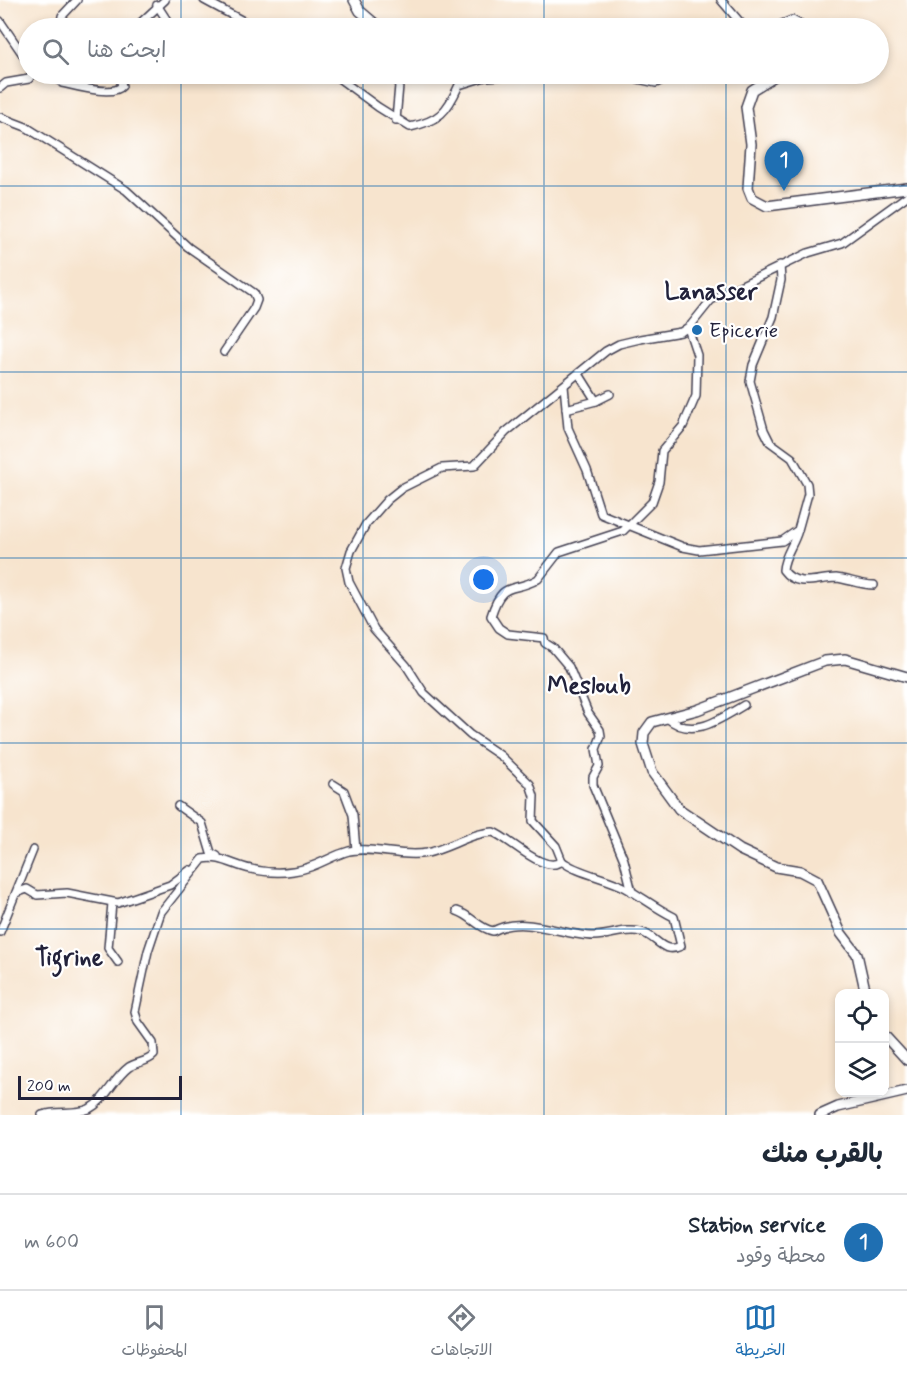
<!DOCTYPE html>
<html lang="ar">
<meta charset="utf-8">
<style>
:root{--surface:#fff;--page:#f2f2f3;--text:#1f2937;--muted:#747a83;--line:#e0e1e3;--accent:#1f6fb2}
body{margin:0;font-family:Mynerve,"Playpen Sans Arabic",sans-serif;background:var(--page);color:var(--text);direction:rtl}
.controls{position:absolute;right:18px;bottom:18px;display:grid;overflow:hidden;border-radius:12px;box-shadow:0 3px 9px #0003}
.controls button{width:54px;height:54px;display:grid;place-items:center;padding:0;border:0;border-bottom:2px solid var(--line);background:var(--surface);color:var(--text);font:30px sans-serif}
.scale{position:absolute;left:18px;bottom:15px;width:164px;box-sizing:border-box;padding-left:6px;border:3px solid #22223b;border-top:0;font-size:16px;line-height:21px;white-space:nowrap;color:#22223b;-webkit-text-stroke:4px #fff;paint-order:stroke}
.you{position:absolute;left:484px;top:580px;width:21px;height:21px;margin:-15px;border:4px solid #fff;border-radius:50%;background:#1a73e8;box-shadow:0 0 0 9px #1a73e833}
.badge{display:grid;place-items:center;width:39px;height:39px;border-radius:50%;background:var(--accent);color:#fff;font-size:20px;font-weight:700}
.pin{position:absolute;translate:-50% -50px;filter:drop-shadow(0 2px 3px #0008)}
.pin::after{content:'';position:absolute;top:32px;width:21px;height:18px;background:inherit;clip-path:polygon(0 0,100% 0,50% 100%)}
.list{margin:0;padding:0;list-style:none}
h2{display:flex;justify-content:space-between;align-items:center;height:78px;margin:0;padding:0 24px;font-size:26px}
h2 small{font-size:20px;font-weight:400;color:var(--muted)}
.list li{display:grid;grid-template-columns:39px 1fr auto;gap:18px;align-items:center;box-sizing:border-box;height:96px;padding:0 24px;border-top:2px solid var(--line)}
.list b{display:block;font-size:22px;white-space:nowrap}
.list p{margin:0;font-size:20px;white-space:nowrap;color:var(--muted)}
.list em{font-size:20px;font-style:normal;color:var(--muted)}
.icon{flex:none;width:33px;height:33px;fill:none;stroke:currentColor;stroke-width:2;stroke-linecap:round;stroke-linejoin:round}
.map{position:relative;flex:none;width:907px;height:1115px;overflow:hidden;direction:ltr}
.search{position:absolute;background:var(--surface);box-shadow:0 3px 9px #0003;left:18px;right:18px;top:18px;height:66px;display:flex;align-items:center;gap:15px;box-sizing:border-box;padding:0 21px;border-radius:33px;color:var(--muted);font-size:22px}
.sheet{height:174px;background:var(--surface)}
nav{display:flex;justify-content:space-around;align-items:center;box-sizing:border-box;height:84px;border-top:2px solid var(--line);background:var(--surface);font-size:16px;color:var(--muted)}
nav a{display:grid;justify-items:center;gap:3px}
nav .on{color:var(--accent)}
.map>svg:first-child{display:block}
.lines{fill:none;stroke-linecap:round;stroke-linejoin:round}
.minor-casing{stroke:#423f51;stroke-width:10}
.major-casing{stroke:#423f51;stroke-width:12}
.minor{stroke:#fff;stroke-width:7}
.major{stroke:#fff;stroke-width:9}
.grid{fill:none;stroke:#1f6fb2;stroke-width:1.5;stroke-opacity:0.55}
.poi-dot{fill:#1f6fb2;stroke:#fff;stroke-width:2}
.labels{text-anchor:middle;stroke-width:4.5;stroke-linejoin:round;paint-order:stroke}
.poi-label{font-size:21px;fill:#22223b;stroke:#fff;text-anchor:start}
.quarter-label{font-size:24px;font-weight:bold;fill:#22223b;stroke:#fff}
</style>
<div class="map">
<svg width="907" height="1115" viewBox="0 0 907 1115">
<rect width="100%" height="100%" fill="#fff"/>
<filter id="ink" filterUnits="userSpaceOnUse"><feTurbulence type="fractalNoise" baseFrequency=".0167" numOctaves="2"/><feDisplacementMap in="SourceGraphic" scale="12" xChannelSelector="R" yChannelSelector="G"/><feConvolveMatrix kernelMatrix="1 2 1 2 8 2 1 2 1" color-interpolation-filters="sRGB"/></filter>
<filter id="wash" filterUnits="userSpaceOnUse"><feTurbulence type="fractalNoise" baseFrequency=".008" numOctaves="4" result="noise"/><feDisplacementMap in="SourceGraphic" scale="24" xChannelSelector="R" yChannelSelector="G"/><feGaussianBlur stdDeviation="1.35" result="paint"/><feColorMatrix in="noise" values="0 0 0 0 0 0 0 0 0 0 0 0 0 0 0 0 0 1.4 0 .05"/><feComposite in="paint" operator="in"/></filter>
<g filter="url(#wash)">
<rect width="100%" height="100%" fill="#f7e4ce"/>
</g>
<g filter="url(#ink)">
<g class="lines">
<defs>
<g id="minor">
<path d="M 204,0 L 256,28"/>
<path d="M 721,0 L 745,28"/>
<path d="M 157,5 L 172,28"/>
<path d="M 0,21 L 28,62"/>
<path d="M 60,28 L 62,16 L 77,0"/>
<path d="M 135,28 L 165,0"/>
<path d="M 333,74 L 378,107 L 410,127 C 439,121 447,112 459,85 L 485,77 L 541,74"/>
<path d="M 62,83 C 76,86 113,97 122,86 L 119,74"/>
<path d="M 0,88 L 6,83 L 29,79 L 32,74"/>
<path d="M 0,117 L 26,127 L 126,190 L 188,247 L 254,293 L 257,300 L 254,308 L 224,352"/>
<path d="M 396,120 L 400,74"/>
<path d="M 579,374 L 596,401 L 610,394"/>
<path d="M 564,386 L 568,428 L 587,470 L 601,514 L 683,547 L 699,550 L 782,541 L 798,530 L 808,494 L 807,484 L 792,458 L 770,442 L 764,430 L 750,381 L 753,365 L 773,317 L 781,280 L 780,265"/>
<path d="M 566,409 L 596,401"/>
<path d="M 798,530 C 794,545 784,555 783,570 C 797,589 817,578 836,578 C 848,579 860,585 874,585"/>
<path d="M 667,718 C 693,740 720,719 744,705"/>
<path d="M 333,784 L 344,791 L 353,815 L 356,850"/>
<path d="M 178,806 L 202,823 L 211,853 L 217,856"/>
<path d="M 632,892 L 624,860 L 593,785 L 593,777 L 599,766 L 596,749 L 601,736 L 600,730 L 588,713 L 569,667 L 553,648 L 545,643 L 544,638 L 508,634 L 499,628 L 491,616 C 503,578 512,594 538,579 L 559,552 L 623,531 L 652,502 L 659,482 L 662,451 L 683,426 L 696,396 L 697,355 L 688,328"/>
<path d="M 16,893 L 27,889 L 37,895 L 67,893 L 118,903 L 170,885 L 190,870"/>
<path d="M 112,903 L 108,948 L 118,962"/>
<path d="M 457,911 C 472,916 478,928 493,931 C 524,914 562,936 594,936 C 610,936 625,928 641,932 C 657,936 662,955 681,946 L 674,917 C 657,909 642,897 626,888 C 608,878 576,873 562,861"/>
<path d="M 0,932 L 33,850"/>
<path d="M 42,1115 C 57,1110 75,1115 89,1109 C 106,1100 113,1079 129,1067 C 137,1062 148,1062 154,1055 L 153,1043 L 138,1022 L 135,1012 L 148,951 L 161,912 L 203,859 C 221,855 234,866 251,869 C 264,872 281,873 293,871 C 314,869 330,856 349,851 C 376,846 401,858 427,853 C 450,848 470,833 493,832 C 511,839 544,875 562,861 L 556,846 L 533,821 L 534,796 L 530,784 L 501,756 L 470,735 L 424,693 L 406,665 L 374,629 L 349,582 L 346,568 L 351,551 L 366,524 L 387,500 L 402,488 L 442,468 L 474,466 L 506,432 L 606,351 L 619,344 L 640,339 L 681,332 L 691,325 L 711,300 L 808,253 L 842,243 L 907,196"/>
</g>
<g id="major">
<path d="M 354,0 L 360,11 L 380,28"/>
<path d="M 775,28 L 792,21 L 805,28"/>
<path d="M 620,74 L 656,82 L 672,74"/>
<path d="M 778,74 L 752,90 L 746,107 L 751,144 L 748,188 L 752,198 L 767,206 L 907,188"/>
<path d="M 866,994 L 857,954 L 841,933 L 817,880 L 800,871 L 776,867 L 740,850 L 679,809 L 652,772 L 643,744 L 644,733 L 652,722 L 697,710 L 825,661 L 845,659 L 907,677"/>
<path d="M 884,1035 L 907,1060"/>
<path d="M 820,1115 L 838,1107 L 907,1091"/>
</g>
</defs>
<!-- minor casing -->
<use href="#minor" class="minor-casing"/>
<!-- major casing -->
<use href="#major" class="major-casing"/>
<!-- minor -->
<use href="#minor" class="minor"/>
<!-- major -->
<use href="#major" class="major"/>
</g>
</g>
<!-- grid -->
<path class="grid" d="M 181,0 L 181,28M 363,0 L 363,28M 544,0 L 544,28M 726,0 L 726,28M 181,74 L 181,1115M 363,74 L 363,1115M 544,74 L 544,1115M 726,74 L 726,1115M 0,186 L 907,186M 0,372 L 907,372M 0,558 L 907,558M 0,743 L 907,743M 0,929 L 907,929"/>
<!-- markers -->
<circle class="poi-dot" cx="697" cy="330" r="6"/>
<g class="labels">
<!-- poi labels -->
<g class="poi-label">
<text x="709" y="337">Epicerie</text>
</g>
<!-- quarter labels -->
<g class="quarter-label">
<text x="711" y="299">Lanasser</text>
<text x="589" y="693">Mesloub</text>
<text x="69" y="965">Tigrine</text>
</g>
</g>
</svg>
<div class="controls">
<button><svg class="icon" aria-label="locate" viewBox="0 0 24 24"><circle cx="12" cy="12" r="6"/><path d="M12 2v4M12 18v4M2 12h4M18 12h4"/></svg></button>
<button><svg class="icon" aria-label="layers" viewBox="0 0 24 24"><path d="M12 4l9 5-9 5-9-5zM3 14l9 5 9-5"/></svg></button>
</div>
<div class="scale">200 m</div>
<div class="you"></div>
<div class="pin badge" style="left:784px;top:191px">1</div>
<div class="search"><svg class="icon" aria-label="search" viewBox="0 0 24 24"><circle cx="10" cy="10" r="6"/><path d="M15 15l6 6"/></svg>ابحث هنا</div>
</div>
<section class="sheet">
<h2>بالقرب منك<small></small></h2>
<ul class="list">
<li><span class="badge">1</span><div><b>Station service</b><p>محطة وقود</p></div><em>600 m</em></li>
</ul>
</section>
<nav>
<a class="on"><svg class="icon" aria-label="map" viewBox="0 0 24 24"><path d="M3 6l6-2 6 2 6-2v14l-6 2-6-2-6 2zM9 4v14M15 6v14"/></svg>الخريطة</a>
<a><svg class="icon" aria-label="directions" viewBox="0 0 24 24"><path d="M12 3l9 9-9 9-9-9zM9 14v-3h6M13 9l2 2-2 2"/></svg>الاتجاهات</a>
<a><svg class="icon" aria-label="saved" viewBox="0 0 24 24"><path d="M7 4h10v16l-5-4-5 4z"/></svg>المحفوظات</a>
</nav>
